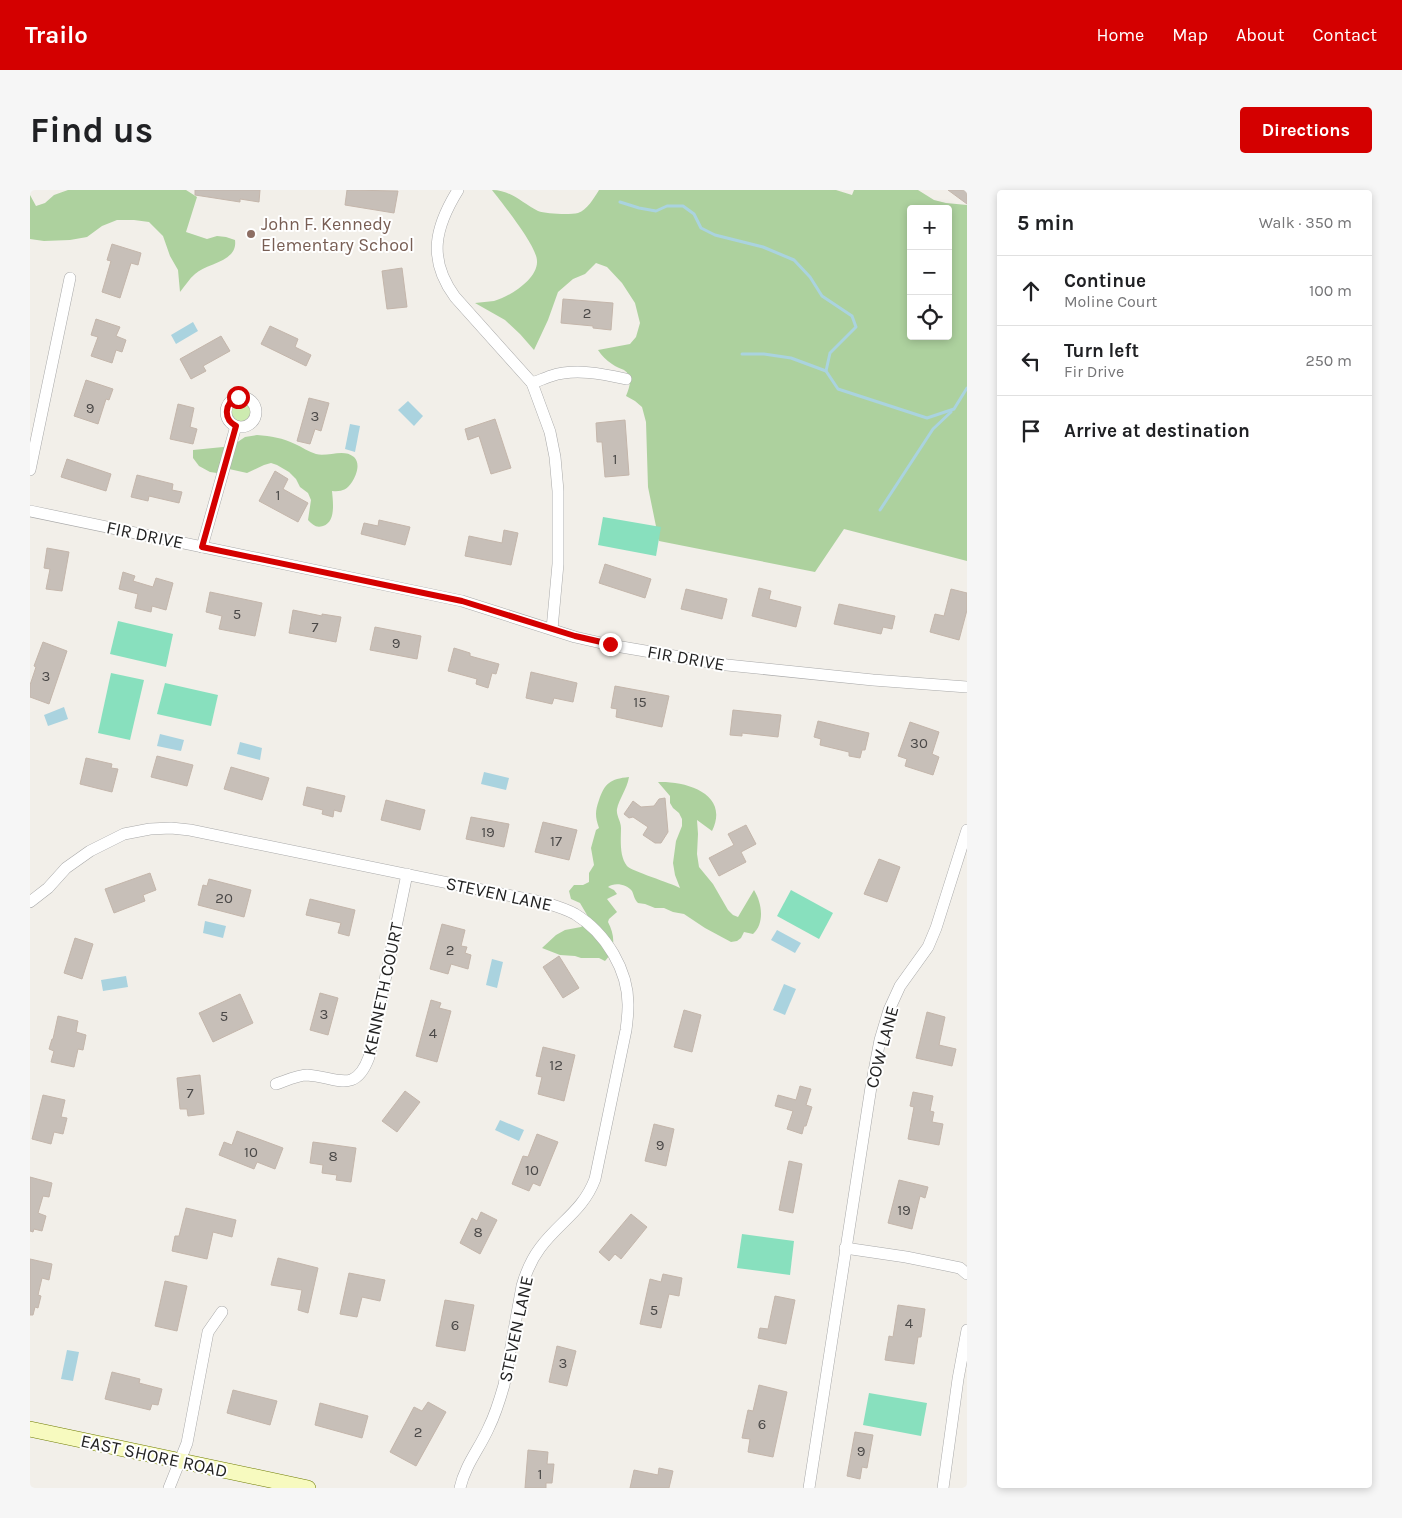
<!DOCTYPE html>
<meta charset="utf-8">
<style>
:root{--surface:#fff;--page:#f6f6f6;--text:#202124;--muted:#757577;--line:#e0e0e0;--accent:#d40000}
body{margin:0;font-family:Karla,sans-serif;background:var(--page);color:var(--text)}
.controls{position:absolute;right:15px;top:15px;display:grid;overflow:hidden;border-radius:5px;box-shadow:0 2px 8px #0003}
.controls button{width:45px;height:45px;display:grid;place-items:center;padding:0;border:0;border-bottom:1px solid var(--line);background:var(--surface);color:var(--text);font:25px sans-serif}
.stop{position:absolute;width:15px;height:15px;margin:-11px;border:4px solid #d40000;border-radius:50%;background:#fff}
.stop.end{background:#d40000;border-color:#fff;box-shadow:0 1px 5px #0008}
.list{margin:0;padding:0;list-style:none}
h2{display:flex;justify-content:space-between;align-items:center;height:65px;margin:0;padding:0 20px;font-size:21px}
h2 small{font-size:16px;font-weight:400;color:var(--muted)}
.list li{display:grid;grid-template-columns:32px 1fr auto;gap:15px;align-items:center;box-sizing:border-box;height:70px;padding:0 20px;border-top:1px solid var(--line)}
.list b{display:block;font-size:19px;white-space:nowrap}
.list p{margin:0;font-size:16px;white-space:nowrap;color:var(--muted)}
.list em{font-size:16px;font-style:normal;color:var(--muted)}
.icon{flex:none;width:28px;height:28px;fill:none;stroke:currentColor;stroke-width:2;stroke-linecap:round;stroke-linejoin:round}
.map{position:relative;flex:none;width:937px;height:1298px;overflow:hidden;border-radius:5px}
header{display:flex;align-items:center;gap:30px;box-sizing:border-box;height:70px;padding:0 25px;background:var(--accent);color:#fff}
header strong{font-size:24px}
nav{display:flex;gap:28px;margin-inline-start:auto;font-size:18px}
.intro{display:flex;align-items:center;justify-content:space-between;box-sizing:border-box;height:120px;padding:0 30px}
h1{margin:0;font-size:35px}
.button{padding:12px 22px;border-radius:5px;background:var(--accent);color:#fff;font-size:18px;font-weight:700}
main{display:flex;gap:30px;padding:0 30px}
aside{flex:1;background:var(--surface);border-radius:5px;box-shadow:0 2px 8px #0003}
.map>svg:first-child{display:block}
.grass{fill:#cdebb0}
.forest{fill:#add19e;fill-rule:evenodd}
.pitch{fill:#88e0be}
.water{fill:#aad3df}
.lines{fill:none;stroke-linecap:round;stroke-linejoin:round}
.stream{stroke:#aad3df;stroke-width:3}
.building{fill:#c7bfb8;stroke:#c4b6ab}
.minor-casing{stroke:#a9a9a9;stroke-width:12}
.secondary-casing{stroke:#707d05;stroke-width:16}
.minor{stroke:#fff;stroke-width:11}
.secondary{stroke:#f7fabf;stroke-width:15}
.route{stroke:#d40000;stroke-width:6}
.education-dot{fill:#8d6e63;stroke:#fff;stroke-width:2}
.labels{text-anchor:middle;stroke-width:4;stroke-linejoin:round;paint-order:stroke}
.number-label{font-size:15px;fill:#4b4948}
.education-label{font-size:18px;fill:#785e54;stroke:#fff;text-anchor:start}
.street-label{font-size:18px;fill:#222;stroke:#fff}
</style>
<header>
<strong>Trailo</strong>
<nav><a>Home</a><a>Map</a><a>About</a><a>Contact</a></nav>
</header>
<div class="intro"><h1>Find us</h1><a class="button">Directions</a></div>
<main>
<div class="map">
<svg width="937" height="1298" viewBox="0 0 937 1298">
<rect width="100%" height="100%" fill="#f2efe9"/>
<!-- grass -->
<circle class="grass" cx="211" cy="222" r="12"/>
<!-- forest -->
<g class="forest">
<path d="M 38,0 L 156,0 L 167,7 L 156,42 L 177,49 L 187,46 L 196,47 L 205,50 C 208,72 177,73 165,84 C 159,89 155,96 150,102 L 148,80 L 140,66 L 133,46 L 119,32 L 104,30 L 87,30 L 72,36 L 57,47 L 40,50 L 14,51 L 0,49 L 0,5 L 6,16 L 15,13 L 24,5 Z"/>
<path d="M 462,0 C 481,0 492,13 508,21 C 516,24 540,25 548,23 C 557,20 564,8 569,0 L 806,0 L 822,5 L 824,0 L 888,0 L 904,10 L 916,13 L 937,15 L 937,371 L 814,339 L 785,382 L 629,351 L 618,297 L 616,232 L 612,217 L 605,211 L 596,206 C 600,197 603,186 594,180 C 590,178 586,177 582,174 C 576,170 572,166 568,160 L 600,154 L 606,147 L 610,133 L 605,113 L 592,93 L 577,77 L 566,73 L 555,84 L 543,89 L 528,102 L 518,130 L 504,160 L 490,144 L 475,130 L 445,113 C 451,112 458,112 464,111 C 479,107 508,89 507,71 C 507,56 472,13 462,0 ZM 881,19 L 918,19 L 918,146 L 881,146 Z"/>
<path d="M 227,245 C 241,246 253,248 265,254 C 272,257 279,262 286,264 C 298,267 314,258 324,267 C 331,274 326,286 322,292 C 317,300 311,302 302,301 C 303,312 306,332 293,336 C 286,338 283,335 278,330 L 281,310 L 278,303 L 270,297 L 266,289 L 259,282 L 247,275 L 241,273 L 234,275 L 217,283 L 199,279 L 187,283 L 180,282 L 169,276 L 163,268 L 163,260 L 193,257 L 206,253 L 215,247 Z"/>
<path d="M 599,587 C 597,599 589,609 587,619 C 586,626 591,631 591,638 C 591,649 589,666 597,676 C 601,681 641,693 650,698 L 645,685 L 643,673 L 646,651 L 652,636 L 652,629 L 649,623 L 643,618 L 640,613 L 640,606 L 628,592 C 657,591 700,604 682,641 L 667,630 L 668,644 L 667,664 L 669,677 L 683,694 L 698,720 L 703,725 L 708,727 L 724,700 C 732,713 735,733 723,744 L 714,742 L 711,748 L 707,751 L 701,752 L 675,738 L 654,724 L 643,722 L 634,718 L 625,718 L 615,714 L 608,713 C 604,709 604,705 602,701 C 597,694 584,692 578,697 L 584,700 L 587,704 L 577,709 L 587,722 L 579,729 L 578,732 C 585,745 586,760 575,771 L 569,768 L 551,768 L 545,766 L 530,765 L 512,758 L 526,745 L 535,740 L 551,737 L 560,730 L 550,713 L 541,709 L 539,701 L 544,695 L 553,695 L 559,692 L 559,683 L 564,675 L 561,658 L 566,640 L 569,638 C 565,627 565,621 569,610 C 575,593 580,589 599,587 Z"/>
</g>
<!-- pitch -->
<g class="pitch">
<path d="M 573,327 L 631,337 L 626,366 L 568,355 Z"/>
<path d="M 88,431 L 143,444 L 136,477 L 80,464 Z"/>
<path d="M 81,483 L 114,490 L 100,550 L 68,543 Z"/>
<path d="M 135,493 L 188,505 L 181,536 L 127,524 Z"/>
<path d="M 761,700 L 803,723 L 789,749 L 747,726 Z"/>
<path d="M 712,1044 L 764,1051 L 760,1085 L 707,1078 Z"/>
<path d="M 839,1203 L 897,1213 L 891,1246 L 833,1235 Z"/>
</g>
<!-- water -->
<g class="water">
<path d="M 163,132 L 168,141 L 146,154 L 141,145 Z"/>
<path d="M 378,211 L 393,226 L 384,236 L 368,220 Z"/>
<path d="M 320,234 L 330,236 L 325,262 L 315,259 Z"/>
<path d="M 34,517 L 38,529 L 18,536 L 14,525 Z"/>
<path d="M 130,544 L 154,550 L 151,561 L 127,556 Z"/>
<path d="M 210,552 L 232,558 L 230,570 L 207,564 Z"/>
<path d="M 454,582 L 479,588 L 476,600 L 451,594 Z"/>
<path d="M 175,731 L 196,736 L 193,748 L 173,743 Z"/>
<path d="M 747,740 L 771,753 L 765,763 L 741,750 Z"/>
<path d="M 462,769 L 473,772 L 467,798 L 456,795 Z"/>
<path d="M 96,786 L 98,797 L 73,801 L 71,790 Z"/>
<path d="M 754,794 L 766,799 L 755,825 L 743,820 Z"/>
<path d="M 470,930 L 494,940 L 489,951 L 465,940 Z"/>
<path d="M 37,1160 L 49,1162 L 43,1191 L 31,1189 Z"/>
</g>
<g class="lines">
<!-- stream -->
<g class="stream">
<path d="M 590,12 L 609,18 L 626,21 L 637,16 L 653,16 L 664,24 L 671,38 L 685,45 L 733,57 L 764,70 L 780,87 L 792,106 L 822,126 L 826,137 L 800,163 L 796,181 L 808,199 L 897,228 L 924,219 L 937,198"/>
<path d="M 712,164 L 734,164 L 761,168 L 796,181"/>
<path d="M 850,320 L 903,239 L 921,222"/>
</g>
</g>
<!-- building -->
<g class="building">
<path d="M 165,0 L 230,0 L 229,12 L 210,9 L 210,12 L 165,5 Z"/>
<path d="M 317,0 L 368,1 L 364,23 L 315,15 Z"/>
<path d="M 918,0 L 937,0 L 937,14 Z"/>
<path d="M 82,54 L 111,63 L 108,75 L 101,73 L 90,108 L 72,102 L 81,71 L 77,70 Z"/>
<path d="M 372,78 L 377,117 L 357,119 L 352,81 Z"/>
<path d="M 533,109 L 583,113 L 581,140 L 563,138 L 563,136 L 531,133 Z"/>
<path d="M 66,129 L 90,137 L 86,146 L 96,150 L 92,162 L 86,160 L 82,173 L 61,166 L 68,147 L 61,145 Z"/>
<path d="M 240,136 L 268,149 L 265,157 L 281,165 L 276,176 L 231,154 Z"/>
<path d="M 191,146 L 200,161 L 173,176 L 176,181 L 161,189 L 150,169 Z"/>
<path d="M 56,190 L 83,199 L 79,210 L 76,209 L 68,234 L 44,226 Z"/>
<path d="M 279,208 L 299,213 L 291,241 L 285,239 L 280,254 L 267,251 Z"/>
<path d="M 148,214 L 164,218 L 160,237 L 167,239 L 163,254 L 140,249 Z"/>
<path d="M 465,229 L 481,278 L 461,284 L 449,246 L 438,250 L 435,239 Z"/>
<path d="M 595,230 L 599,285 L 575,287 L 572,252 L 567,252 L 566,233 Z"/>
<path d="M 37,269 L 81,284 L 76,301 L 31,287 Z"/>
<path d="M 245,281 L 258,289 L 253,299 L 278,313 L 268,332 L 229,311 Z"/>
<path d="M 107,285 L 143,294 L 142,300 L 152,302 L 149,313 L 119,306 L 118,311 L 101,307 Z"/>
<path d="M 349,330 L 380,337 L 375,355 L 331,344 L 334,333 L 348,336 Z"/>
<path d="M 474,340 L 488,343 L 481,375 L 435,366 L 439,346 L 472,353 Z"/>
<path d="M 17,358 L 39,362 L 32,401 L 16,399 L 20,379 L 14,378 Z"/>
<path d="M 575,374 L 621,389 L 615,408 L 569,393 Z"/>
<path d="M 93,382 L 105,386 L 103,391 L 123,397 L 126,388 L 143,393 L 136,420 L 122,416 L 121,422 L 105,418 L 108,404 L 89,399 Z"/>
<path d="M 729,398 L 741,401 L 739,409 L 771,417 L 766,437 L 722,426 Z"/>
<path d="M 656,399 L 697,409 L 692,429 L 651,419 Z"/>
<path d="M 921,399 L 937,403 L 937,420 L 929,450 L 900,442 L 905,424 L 914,426 Z"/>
<path d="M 180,402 L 232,413 L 225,446 L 189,439 L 192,426 L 176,422 Z"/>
<path d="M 809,414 L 865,426 L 862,439 L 853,437 L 851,444 L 804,434 Z"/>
<path d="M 263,420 L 292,426 L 292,424 L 311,427 L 306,452 L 259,443 Z"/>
<path d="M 345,437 L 391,446 L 387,469 L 340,460 Z"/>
<path d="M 13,452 L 37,461 L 19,514 L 0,507 L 0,495 L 6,477 L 4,476 Z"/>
<path d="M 424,458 L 440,463 L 440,466 L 469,474 L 466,484 L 462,483 L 458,498 L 446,494 L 447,489 L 418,481 Z"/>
<path d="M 501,482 L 547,493 L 543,512 L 524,508 L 522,514 L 496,508 Z"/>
<path d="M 585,496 L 639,506 L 632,537 L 586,527 L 587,519 L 581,518 Z"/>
<path d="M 703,520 L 751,525 L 748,547 L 712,543 L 712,546 L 700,545 Z"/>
<path d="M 788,531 L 839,543 L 835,560 L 832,560 L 830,568 L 819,566 L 819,562 L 790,555 L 791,549 L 784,547 Z"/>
<path d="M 880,532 L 909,542 L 902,564 L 909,567 L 903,585 L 875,576 L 877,569 L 868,566 Z"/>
<path d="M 127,566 L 163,575 L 157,596 L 121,587 Z"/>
<path d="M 56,568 L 82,574 L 81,578 L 88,579 L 82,602 L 50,594 Z"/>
<path d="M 201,577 L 239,588 L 232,610 L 194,599 Z"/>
<path d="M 277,597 L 315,606 L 311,622 L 304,620 L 303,627 L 292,624 L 293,620 L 273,615 Z"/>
<path d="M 635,608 L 638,642 L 631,653 L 625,653 L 613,645 L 618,637 L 603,627 L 599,628 L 594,624 L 603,611 L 611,617 L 624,616 L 629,609 Z"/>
<path d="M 356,610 L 395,620 L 390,640 L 351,630 Z"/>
<path d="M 441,627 L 479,634 L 474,657 L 436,649 Z"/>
<path d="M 513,632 L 547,640 L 539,670 L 505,662 Z"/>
<path d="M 716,635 L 726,654 L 711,662 L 716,672 L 689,686 L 679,668 L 704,655 L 698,644 Z"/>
<path d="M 849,669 L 870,677 L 857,712 L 834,704 Z"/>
<path d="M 120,683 L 126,700 L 113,705 L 115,711 L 84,723 L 75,699 Z"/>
<path d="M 179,689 L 221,700 L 214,727 L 168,715 L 173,695 L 177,696 Z"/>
<path d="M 280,709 L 325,720 L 319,746 L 308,743 L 311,733 L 276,725 Z"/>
<path d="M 412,734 L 435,740 L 431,756 L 437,757 L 435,763 L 441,765 L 438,779 L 421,774 L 418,784 L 400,779 Z"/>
<path d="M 45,748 L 63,754 L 52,789 L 34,783 Z"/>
<path d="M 529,766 L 549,798 L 533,808 L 513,777 Z"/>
<path d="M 290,803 L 308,808 L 298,845 L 280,840 Z"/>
<path d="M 210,804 L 223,833 L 183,852 L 169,823 Z"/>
<path d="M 401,810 L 411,813 L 409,818 L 421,821 L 407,872 L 386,866 Z"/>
<path d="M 654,820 L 671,825 L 662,862 L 644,857 Z"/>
<path d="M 897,822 L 915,827 L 909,855 L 926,859 L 922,876 L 886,868 Z"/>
<path d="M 28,826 L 48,831 L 46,842 L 56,845 L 53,860 L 48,859 L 44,877 L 21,872 L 24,861 L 19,859 L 22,849 L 23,849 Z"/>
<path d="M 513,857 L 545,865 L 534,911 L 508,904 L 512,887 L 506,886 Z"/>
<path d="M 170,885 L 174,924 L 158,926 L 157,919 L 150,919 L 147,888 Z"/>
<path d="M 770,896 L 781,899 L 776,915 L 782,917 L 776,936 L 774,936 L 772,944 L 757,939 L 763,921 L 745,916 L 748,905 L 766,910 Z"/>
<path d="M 375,901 L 390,912 L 367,942 L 352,931 Z"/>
<path d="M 883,902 L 903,906 L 900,921 L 904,922 L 902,932 L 913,934 L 909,955 L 878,949 L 884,917 L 880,916 Z"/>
<path d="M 13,905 L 35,910 L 31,927 L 37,928 L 33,944 L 24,942 L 21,954 L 2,949 Z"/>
<path d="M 624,934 L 644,939 L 636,976 L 615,971 Z"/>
<path d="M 207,941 L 253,958 L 245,979 L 227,972 L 224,979 L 189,965 L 194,952 L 202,955 Z"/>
<path d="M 507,944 L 528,952 L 510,996 L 503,993 L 499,1001 L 482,994 L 493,966 L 498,967 Z"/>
<path d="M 283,952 L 326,958 L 321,992 L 306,990 L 307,985 L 292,983 L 293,975 L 280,973 Z"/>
<path d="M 759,971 L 772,974 L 763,1023 L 749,1020 Z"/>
<path d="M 0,987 L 22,993 L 19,1007 L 13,1006 L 8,1023 L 16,1026 L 12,1041 L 4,1039 L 3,1042 L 0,1041 Z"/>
<path d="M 869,990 L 898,997 L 895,1008 L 890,1006 L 882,1039 L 858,1033 Z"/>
<path d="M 156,1018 L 206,1030 L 202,1047 L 183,1042 L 177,1069 L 142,1061 L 145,1046 L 149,1046 Z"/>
<path d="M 451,1022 L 467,1030 L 450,1064 L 430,1053 L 442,1028 L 447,1031 Z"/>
<path d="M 601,1024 L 617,1037 L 591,1069 L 585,1064 L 579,1071 L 569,1062 Z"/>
<path d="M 248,1068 L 288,1078 L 278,1123 L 268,1120 L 272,1100 L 241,1095 Z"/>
<path d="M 0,1069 L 22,1074 L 19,1090 L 12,1088 L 8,1105 L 11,1106 L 8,1118 L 5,1117 L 3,1125 L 0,1125 Z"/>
<path d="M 319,1083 L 355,1090 L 350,1111 L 332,1107 L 327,1127 L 310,1124 Z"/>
<path d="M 633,1084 L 652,1088 L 649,1106 L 639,1104 L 631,1138 L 610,1134 L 620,1089 L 631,1092 Z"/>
<path d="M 135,1091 L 157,1096 L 147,1141 L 125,1136 Z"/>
<path d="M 745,1106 L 765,1110 L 756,1154 L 728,1148 L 730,1138 L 738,1139 Z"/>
<path d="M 415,1110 L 444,1115 L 435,1161 L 406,1156 Z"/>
<path d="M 868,1115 L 895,1119 L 891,1147 L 888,1147 L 884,1174 L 855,1170 L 859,1146 L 863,1147 Z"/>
<path d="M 527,1156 L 546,1161 L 537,1196 L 519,1192 Z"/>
<path d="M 82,1182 L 110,1189 L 109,1193 L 132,1199 L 128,1215 L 122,1214 L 120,1220 L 75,1209 Z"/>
<path d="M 729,1195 L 757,1202 L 743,1267 L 718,1262 L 720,1249 L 712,1248 L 718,1220 L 723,1221 Z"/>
<path d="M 203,1200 L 247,1211 L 240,1235 L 197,1223 Z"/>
<path d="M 398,1212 L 416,1222 L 386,1276 L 360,1262 L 384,1217 L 392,1221 Z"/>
<path d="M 290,1213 L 338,1226 L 332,1248 L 285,1235 Z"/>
<path d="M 825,1242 L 843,1245 L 837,1278 L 832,1277 L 830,1289 L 817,1286 Z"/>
<path d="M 498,1260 L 518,1262 L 517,1274 L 524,1274 L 522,1293 L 516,1293 L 516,1298 L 495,1298 Z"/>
<path d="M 629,1278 L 643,1281 L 639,1298 L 600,1298 L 604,1280 L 628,1285 Z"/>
</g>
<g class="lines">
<defs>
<g id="minor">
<path d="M 428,0 C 405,37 397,69 425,107 L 502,193 L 520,242 L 525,267 L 528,301 L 528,374 L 522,439"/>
<path d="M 502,193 C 508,191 515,188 521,186 C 545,178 573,184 596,189"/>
<circle cx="211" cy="222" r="15"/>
<path d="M 0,280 L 40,88"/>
<path d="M 0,321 L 432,411 L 545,447 L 580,455 L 697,475 L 843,490 L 937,497"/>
<path d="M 172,357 L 206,236"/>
<path d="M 0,712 L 18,698 L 36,678 L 60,661 L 94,644 L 120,639 L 141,638 L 160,640 L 516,713 C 526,716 536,719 545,724 C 576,743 599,781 598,817 C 598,824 597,832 596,840 L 565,989 C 553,1021 529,1032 510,1058 C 501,1070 496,1082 492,1096 L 474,1195 C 470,1209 466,1223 459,1237 C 450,1258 435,1275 430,1298"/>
<path d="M 246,894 C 255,891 268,885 277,885 C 307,887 325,905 339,867 L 377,684"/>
<path d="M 815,1058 L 876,1067 L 930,1078 L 937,1084"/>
<path d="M 139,1298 L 157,1253 L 178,1142 L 192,1122"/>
<path d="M 779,1298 L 841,897 L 850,850 L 859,820 L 870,796 L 898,757 L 906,738 L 937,640"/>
<path d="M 913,1298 L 928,1189 L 937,1140"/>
</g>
<path id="secondary" d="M 0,1239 L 278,1298"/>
</defs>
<!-- minor casing -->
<use href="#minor" class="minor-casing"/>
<!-- secondary casing -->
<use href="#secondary" class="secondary-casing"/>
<!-- minor -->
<use href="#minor" class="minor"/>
<!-- secondary -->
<use href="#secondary" class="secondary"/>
</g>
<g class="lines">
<!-- route -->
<path class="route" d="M 208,207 C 194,213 193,229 206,236 L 172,357 L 432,411 L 545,446 L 580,454"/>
</g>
<!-- markers -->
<circle class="education-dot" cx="221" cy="44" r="5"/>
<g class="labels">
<!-- number labels -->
<g class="number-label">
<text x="557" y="128">2</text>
<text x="60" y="223">9</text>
<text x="285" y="231">3</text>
<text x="585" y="274">1</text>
<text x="248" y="310">1</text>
<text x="207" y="429">5</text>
<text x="285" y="442">7</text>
<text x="366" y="458">9</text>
<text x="16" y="491">3</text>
<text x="610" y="517">15</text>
<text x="889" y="558">30</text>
<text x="458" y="647">19</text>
<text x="526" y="656">17</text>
<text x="194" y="713">20</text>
<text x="420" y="765">2</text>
<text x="294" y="829">3</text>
<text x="194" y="831">5</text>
<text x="403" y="848">4</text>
<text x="526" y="880">12</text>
<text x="160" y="908">7</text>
<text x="630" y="960">9</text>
<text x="221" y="967">10</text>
<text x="303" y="971">8</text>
<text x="502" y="985">10</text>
<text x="874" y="1025">19</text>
<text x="448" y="1047">8</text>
<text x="624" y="1125">5</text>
<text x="879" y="1138">4</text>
<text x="425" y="1140">6</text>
<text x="533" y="1178">3</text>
<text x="732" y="1239">6</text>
<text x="388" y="1247">2</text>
<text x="831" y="1266">9</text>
<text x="510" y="1289">1</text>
</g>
<!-- education labels -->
<g class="education-label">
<text x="231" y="40">John F. Kennedy<tspan x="231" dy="21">Elementary School</tspan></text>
</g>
<!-- street labels -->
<g class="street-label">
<text transform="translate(115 345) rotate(12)" y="6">FIR DRIVE</text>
<text transform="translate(656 468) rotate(10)" y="6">FIR DRIVE</text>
<text transform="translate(469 704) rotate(12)" y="6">STEVEN LANE</text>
<text transform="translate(353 799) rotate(-78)" y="6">KENNETH COURT</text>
<text transform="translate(852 857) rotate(-75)" y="6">COW LANE</text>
<text transform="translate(486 1139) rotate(-78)" y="6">STEVEN LANE</text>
<text transform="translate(124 1266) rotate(12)" y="6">EAST SHORE ROAD</text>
</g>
</g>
</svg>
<div class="controls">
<button>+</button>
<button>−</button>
<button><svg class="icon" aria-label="locate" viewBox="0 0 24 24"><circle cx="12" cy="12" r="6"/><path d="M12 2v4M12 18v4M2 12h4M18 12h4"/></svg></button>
</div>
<div class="stop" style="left:208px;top:207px"></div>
<div class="stop end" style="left:580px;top:454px"></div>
</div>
<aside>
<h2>5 min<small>Walk · 350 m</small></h2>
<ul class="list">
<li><svg class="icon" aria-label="ahead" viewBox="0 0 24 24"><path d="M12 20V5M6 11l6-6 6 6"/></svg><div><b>Continue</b><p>Moline Court</p></div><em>100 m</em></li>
<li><svg class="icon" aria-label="left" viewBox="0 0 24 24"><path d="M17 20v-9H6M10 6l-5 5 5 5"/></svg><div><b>Turn left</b><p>Fir Drive</p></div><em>250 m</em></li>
<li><svg class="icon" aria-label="arrive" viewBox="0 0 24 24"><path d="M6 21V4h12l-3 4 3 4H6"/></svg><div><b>Arrive at destination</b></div></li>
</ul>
</aside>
</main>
